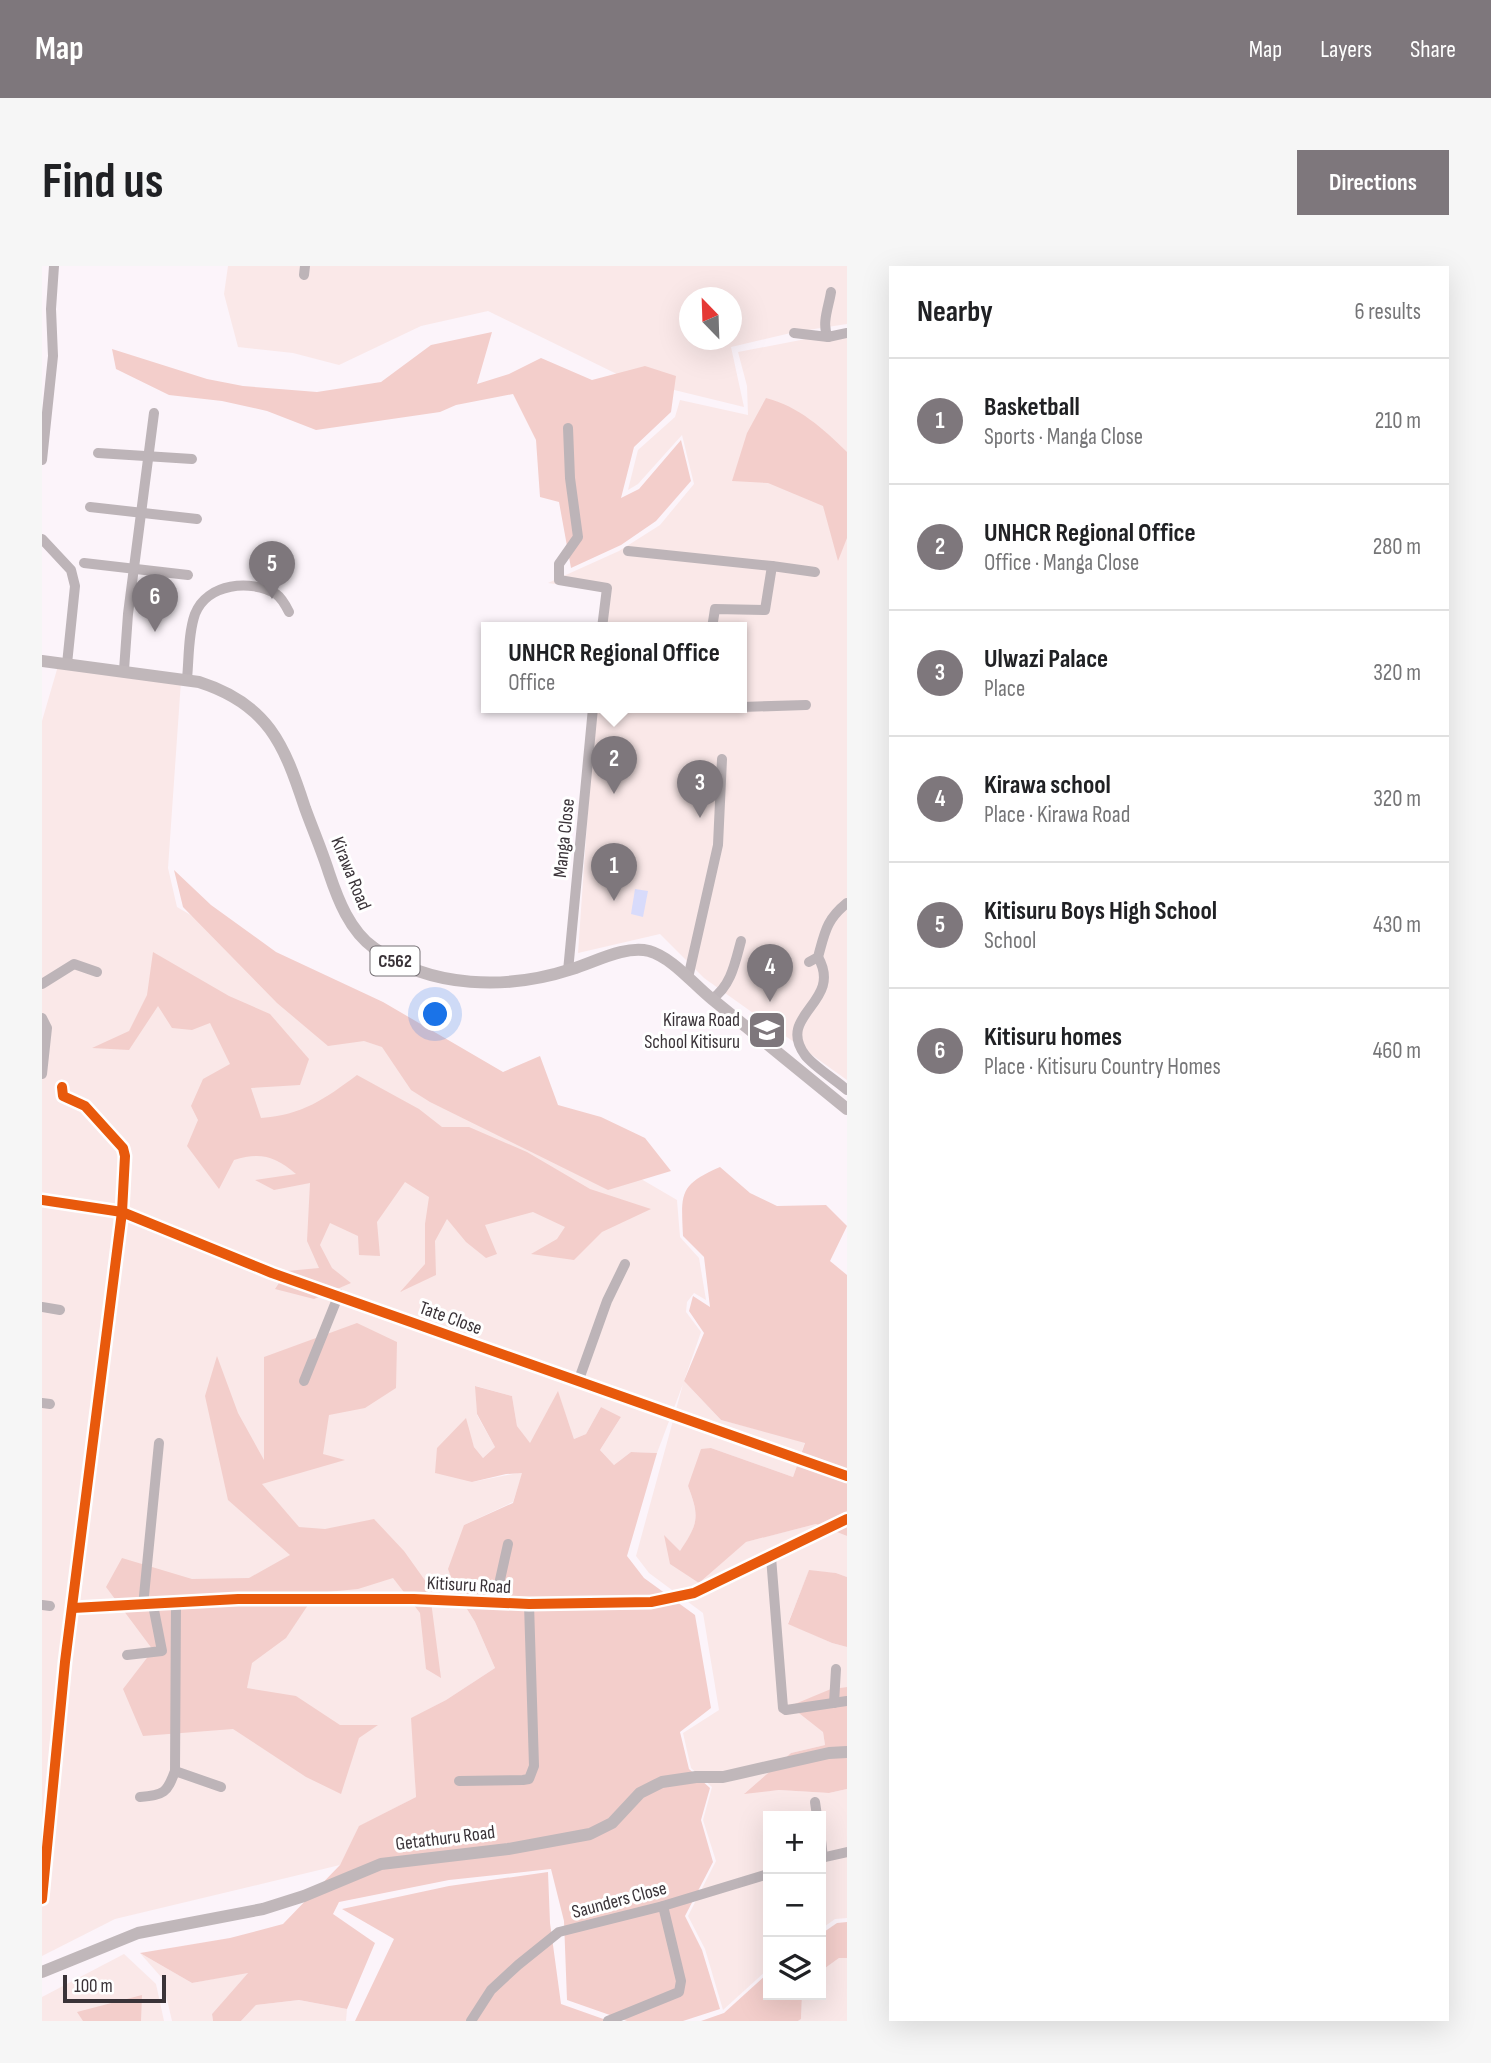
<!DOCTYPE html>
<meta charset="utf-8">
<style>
:root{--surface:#fff;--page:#f6f6f6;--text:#202124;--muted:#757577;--line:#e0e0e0;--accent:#7e777c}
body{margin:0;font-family:"Sofia Sans Condensed",sans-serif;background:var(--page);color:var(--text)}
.controls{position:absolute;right:21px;bottom:21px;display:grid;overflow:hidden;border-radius:0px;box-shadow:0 7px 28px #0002}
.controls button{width:63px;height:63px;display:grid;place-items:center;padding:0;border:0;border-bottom:2px solid var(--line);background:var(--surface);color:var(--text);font:35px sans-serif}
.compass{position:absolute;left:637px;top:21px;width:63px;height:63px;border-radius:50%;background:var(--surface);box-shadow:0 7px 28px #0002;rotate:337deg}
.scale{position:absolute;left:21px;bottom:18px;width:103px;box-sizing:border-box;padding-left:7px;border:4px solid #3a3338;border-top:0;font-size:19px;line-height:24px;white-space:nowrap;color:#3a3338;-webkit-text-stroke:5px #fff;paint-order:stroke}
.you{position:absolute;left:394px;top:749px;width:24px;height:24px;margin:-18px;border:5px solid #fff;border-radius:50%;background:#1a73e8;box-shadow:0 0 0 10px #1a73e833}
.badge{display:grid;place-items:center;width:46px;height:46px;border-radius:50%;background:var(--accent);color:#fff;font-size:23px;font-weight:700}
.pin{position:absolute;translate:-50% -58px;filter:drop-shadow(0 2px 4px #0008)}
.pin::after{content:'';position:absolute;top:37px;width:24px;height:21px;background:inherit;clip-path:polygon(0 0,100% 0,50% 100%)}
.popup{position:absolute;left:439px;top:356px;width:266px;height:91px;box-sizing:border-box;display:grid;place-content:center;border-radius:0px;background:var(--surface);filter:drop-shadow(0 2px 5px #0005);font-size:23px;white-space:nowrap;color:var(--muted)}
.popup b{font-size:26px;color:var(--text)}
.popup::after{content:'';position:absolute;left:50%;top:100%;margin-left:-14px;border:14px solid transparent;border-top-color:var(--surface)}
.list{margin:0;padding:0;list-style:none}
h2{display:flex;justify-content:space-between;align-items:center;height:91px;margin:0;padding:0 28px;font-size:30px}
h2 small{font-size:23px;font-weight:400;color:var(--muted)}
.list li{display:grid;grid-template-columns:46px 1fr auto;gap:21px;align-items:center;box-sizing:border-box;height:126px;padding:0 28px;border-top:2px solid var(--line)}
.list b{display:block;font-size:26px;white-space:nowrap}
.list p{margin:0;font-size:23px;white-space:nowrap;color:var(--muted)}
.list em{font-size:23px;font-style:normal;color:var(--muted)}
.icon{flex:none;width:38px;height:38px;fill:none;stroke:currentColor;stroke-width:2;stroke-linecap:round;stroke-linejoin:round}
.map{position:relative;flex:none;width:805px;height:1755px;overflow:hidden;border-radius:0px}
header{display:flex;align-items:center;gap:42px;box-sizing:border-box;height:98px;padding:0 35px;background:var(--accent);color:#fff}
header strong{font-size:33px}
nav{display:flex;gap:38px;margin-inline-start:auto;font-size:24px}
.intro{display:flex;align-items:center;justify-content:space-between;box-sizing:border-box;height:168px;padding:0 42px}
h1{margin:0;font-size:49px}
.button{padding:18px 32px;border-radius:0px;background:var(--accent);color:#fff;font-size:24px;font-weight:700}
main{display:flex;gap:42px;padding:0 42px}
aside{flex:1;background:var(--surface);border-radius:0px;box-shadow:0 7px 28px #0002}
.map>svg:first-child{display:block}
.green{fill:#fae8e8;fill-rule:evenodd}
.forest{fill:#f3cecb}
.water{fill:#d8dbfb}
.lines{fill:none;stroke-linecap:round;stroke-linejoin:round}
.minor{stroke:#bdb4b8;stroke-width:10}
.major{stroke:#c0b7ba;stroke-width:12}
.cycleway-casing{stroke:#fff;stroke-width:15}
.cycleway{stroke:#e8590c;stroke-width:10}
.labels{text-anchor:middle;stroke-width:6;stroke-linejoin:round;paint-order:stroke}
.shield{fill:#fff;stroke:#757074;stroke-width:2}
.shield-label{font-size:18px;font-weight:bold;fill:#3a3338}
.street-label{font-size:19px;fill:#3a3338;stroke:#fff}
.poi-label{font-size:19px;fill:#3a3338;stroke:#fff;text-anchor:end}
</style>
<header>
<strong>Map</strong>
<nav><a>Map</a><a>Layers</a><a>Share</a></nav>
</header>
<div class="intro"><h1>Find us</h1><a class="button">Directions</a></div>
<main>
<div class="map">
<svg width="805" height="1755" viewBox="0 0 805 1755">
<rect width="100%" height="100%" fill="#fcf4fa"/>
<!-- green -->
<g class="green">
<path d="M 186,0 L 805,0 L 805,58 L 753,66 L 689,81 L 702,141 L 583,112 L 446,45 L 379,60 L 297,99 L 251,87 L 196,81 L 182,28 ZM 648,32 L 690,32 L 690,74 L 648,74 Z"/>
<path d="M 805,65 L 805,814 L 662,712 L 618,668 L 536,687 L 553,442 L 700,442 L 700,362 L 558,362 L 561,325 L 506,317 L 577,285 L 618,259 L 652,218 L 640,169 L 596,218 L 586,224 L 596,184 L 633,151 L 638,134 L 706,149 L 705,120 L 696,86 Z"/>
<path d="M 16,400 L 139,415 L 126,602 L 135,641 L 635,934 L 638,971 L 657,992 L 664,1034 L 652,1027 L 645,1036 L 644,1046 L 659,1066 L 642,1115 L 679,1154 L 763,1176 L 751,1211 L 669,1182 L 646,1220 C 658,1251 656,1258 638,1286 L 624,1271 L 657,1317 L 703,1276 L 774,1258 L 805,1270 L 805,1311 L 794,1307 L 767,1305 L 746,1357 L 790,1377 L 805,1381 L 805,1421 L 789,1423 L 781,1466 L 783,1479 L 749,1487 L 703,1527 L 737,1524 L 787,1527 L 805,1523 L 805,1652 L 793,1653 L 779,1663 L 779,1550 L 726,1550 L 726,1703 L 681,1744 L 663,1683 L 646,1650 L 674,1595 L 661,1554 L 670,1521 L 649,1502 L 641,1467 L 677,1444 L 661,1347 L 607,1307 L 594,1290 L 641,1118 L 615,1187 L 589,1186 L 572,1199 L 558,1184 L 579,1151 L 559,1141 L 544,1168 L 532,1173 L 516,1126 L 488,1178 L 475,1160 L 470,1130 L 434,1120 L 435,1149 L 453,1181 L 441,1192 L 432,1181 L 423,1153 L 430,1216 L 481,1206 L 471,1236 L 422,1259 L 415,1327 L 433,1356 L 453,1402 L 404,1434 L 370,1452 L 374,1531 L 318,1560 L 298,1599 L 73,1653 L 0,1690 L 0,455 Z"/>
<path d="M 98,1687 L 150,1717 L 207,1706 L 170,1748 L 171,1755 L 130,1755 L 120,1712 Z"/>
<path d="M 82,1688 L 114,1718 L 122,1755 L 0,1755 L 0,1731 Z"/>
<path d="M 797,1692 L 805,1692 L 805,1755 L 756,1755 L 759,1753 L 760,1729 L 779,1729 L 779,1705 Z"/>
<path d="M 257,1734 L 305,1743 L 304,1755 L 199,1755 L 214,1739 Z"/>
</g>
<!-- forest -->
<g class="forest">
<path d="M 450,66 L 435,118 L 467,108 L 499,92 L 550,114 L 603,100 L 634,110 L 629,146 L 592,181 L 579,232 L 597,223 L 639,174 L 649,215 L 614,255 L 579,279 L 529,302 L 517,236 L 498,231 L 494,174 L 471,128 L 414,139 L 398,146 L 274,164 L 225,145 L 180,135 L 127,129 L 74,103 L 70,83 L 165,113 L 201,120 L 275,126 L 339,116 L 389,79 Z"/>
<path d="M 724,132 C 756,140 782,163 805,186 L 805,272 L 796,295 L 781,240 L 726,217 L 690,215 L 705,167 Z"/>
<path d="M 132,604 L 169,639 L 234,686 L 341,736 L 461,806 L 498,790 L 516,839 L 559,851 L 603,872 L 629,905 L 566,924 L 388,836 L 369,824 L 340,781 L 322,775 L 286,780 L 235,737 L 141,641 Z"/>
<path d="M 111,686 L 187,730 L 228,748 L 267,793 L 258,819 L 209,822 L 219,852 C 260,849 283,833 315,809 L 377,843 L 400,861 L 427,861 L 485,886 L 548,923 L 609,943 L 560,966 L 532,994 L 489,988 L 515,973 L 523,961 L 491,946 L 443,959 L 455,988 L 444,992 L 424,976 L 405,953 L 393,975 L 394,1009 L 358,1026 L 383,998 L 383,958 L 387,931 L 363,916 L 335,956 L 338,990 L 317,989 L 316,970 L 288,957 L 278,979 L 290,1002 L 309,1017 L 272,1033 L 233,1023 L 245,1005 L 277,1002 L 265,975 L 268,917 L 232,924 L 213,914 L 254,908 C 233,890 218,886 192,894 L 177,923 L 145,880 L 156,854 L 149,840 L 161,813 L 188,798 L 168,757 L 150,764 L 130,762 L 116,740 L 87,784 L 50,782 L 87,765 L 105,729 Z"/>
<path d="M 678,901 L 708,927 L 735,940 L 784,939 L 805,960 L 788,995 L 805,1009 L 805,1270 L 774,1258 L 704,1276 L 657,1317 L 628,1298 L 622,1269 L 638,1285 C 656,1258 658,1251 646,1220 L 659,1183 L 669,1182 L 751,1211 L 763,1177 L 679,1154 L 642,1115 L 662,1067 L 647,1045 L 651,1030 L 668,1041 L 662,991 L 641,970 C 639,927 637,919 678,901 Z"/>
<path d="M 315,1057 L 355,1076 L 354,1122 L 323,1142 L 287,1149 L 281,1188 L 303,1194 L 220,1218 L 257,1261 L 283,1263 L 332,1253 L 362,1285 L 387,1320 L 399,1412 L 384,1403 L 378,1347 L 351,1312 L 316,1323 L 285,1326 L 270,1333 L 244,1372 L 210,1397 L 205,1422 L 254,1430 L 298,1459 L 336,1459 L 317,1472 L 299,1528 L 264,1511 L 191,1463 L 101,1470 L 81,1423 L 111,1384 L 64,1321 L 80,1292 L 150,1313 L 207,1312 L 248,1289 L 186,1234 L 163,1130 L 175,1090 L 196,1147 L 222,1194 L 222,1091 Z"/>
<path d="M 433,1120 L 470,1130 L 475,1160 L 488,1177 L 516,1125 L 532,1173 L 544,1168 L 559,1141 L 579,1151 L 558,1184 L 572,1199 L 589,1186 L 615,1187 L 585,1290 L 602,1312 L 653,1349 L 669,1442 L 638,1466 L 647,1503 L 668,1522 L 659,1554 L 671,1596 L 643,1650 L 660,1684 L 678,1743 L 641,1755 L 585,1755 L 525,1734 L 522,1655 L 509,1603 L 407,1614 L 297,1636 L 291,1648 L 333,1677 L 305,1743 L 257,1734 L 214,1739 L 199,1755 L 171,1755 L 170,1748 L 206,1707 L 150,1717 L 98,1687 L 188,1672 L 241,1658 L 298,1599 L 317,1560 L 374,1531 L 369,1452 L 404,1434 L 453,1402 L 433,1356 L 415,1327 L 406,1303 L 422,1259 L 471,1237 L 480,1207 L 464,1208 L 430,1216 L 393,1207 L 395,1182 L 424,1152 L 432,1181 L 441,1192 L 453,1181 L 435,1148 Z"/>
<path d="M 767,1304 L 794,1307 L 805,1311 L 805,1381 L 790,1377 L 746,1358 Z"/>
<path d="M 805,1421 L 805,1523 L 787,1527 L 737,1524 L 702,1528 L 749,1487 L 783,1479 L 781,1466 L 748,1440 L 789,1423 Z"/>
<path d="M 506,1606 L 508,1657 L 519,1738 L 567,1755 L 313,1755 L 352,1673 L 300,1643 L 407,1620 Z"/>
<path d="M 805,1656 L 805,1692 L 797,1692 L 779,1705 L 779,1668 L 795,1657 Z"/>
<path d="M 726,1707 L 726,1729 L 760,1729 L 759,1753 L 756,1755 L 659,1755 L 682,1747 Z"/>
<path d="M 100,1729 L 99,1755 L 41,1755 L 35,1746 Z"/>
</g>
<!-- water -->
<path class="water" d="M 593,623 L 606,625 L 601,651 L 589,648 Z"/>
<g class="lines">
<!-- minor -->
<g class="minor">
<path d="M 262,9 L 263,0"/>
<path d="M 789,26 C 787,40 779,58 786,71 L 805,67"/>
<path d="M 752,67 L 786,71"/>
<path d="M 526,162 L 528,212 L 536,271 L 517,298 L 517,314 L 565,322 L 560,362"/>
<path d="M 56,187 L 150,193"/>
<path d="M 0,194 L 11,90 L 9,43 L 12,0"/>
<path d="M 48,241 L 155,253"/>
<path d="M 0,273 L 29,304 L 33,320 L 25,398"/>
<path d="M 586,285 L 730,300"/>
<path d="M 42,297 L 146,309"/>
<path d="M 670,362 L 673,343 L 723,344 L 730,300 L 773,306"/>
<path d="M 82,404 L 86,348 L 112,147"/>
<path d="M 145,413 C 147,393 146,368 153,348 C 165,317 209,313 234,328 C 240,332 244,340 247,346"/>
<path d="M 700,441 L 764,439"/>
<path d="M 776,691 C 802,737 733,748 763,789 C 770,799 795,815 805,824"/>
<path d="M 767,696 L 776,691 C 783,666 784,654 805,637"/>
<path d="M 526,705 L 551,442"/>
<path d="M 646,712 L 676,579 L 680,493"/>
<path d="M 0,718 L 32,698 L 55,706"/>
<path d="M 670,733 C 689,720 693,697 699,675"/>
<path d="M 0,752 L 5,762 L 0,808"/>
<path d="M 0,934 L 80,946 L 230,1007 L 805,1210"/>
<path d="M 0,1041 L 18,1044"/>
<path d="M 262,1115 L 297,1028"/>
<path d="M 536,1116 L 565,1035 L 583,998"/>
<path d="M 0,1137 L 8,1138"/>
<path d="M 729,1291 L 741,1442 L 744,1444 L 805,1435"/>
<path d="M 453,1336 L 466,1278"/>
<path d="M 0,1339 L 8,1340"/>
<path d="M 101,1340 L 117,1177"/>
<path d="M 31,1342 L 196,1333 L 372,1333 L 487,1338 L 609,1336 L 652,1327 L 805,1253"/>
<path d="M 85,1389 L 120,1385 L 111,1339"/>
<path d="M 792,1437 L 794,1403"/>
<path d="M 133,1505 L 179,1521"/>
<path d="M 417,1515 L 481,1514 L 487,1513 L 492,1500 L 487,1338"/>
<path d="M 98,1531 C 122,1529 125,1527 133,1505 L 134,1338"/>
<path d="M 773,1536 L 775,1550"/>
<path d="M 779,1574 L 781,1592"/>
<path d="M 779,1592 L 805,1586"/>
<path d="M 0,1633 L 23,1396 L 80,946 L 83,890 L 81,882 L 43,840 L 21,830 L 20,821"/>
<path d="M 429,1755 L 449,1724 L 476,1699 L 517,1666 L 621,1640 L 726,1608"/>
<path d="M 566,1755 L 637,1726 L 639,1715 L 621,1640"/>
</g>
<!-- major -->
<g class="major">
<path d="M 0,395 L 157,416 C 226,438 242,478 263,542 C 271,564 280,585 287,607 C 296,634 308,665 332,682 C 389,723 466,724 530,703 C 553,696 583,679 607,685 C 631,692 651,718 670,733 C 715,770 760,806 805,843"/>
<path d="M 0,1706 L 96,1667 L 221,1643 L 262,1630 L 339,1598 L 466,1583 L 548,1568 L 570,1557 L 598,1527 L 620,1516 L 654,1511 L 681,1511 L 787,1487 L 805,1486"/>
</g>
<defs>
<g id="cycleway">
<path d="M 0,934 L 80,946 L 230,1007 L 805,1210"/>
<path d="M 31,1342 L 196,1333 L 372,1333 L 487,1338 L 609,1336 L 652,1327 L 805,1253"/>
<path d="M 0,1633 L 23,1396 L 80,946 L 83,890 L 81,882 L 43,840 L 21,830 L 20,821"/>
</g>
</defs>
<!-- cycleway casing -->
<use href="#cycleway" class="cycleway-casing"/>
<!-- cycleway -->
<use href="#cycleway" class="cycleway"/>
</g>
<!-- icons -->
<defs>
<symbol id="school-square" viewBox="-11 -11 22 22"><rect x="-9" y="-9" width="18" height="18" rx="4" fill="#7e777c" stroke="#fff"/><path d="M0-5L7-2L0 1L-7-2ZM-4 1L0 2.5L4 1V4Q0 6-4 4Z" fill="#fff"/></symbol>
</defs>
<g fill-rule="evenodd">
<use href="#school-square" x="703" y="742" width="44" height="44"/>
</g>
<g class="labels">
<!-- shield labels -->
<rect class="shield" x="328.5" y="680.5" width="49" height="29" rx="5"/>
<g class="shield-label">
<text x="353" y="701">C562</text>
</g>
<!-- street labels -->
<g class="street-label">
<text transform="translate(521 572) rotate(-84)" y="7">Manga Close</text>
<text transform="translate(310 607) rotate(68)" y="7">Kirawa Road</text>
<text transform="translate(409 1051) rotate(20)" y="7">Tate Close</text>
<text transform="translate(427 1318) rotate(3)" y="7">Kitisuru Road</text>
<text transform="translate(403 1571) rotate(-7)" y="7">Getathuru Road</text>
<text transform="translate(577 1633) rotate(-15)" y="7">Saunders Close</text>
</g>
<!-- poi labels -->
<g class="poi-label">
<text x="698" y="760">Kirawa Road<tspan x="698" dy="22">School Kitisuru</tspan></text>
</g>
</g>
</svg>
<div class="controls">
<button>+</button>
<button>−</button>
<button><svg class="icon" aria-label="layers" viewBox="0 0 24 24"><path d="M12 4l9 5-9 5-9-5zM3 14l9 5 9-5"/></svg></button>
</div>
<svg class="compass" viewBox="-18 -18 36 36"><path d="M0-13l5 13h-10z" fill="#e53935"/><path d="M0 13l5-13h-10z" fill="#757577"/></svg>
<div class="scale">100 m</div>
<div class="you"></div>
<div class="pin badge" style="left:572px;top:635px">1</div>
<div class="pin badge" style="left:572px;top:528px">2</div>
<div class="popup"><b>UNHCR Regional Office</b>Office</div>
<div class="pin badge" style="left:658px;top:552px">3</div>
<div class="pin badge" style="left:728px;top:736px">4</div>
<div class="pin badge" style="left:230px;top:333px">5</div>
<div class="pin badge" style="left:113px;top:366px">6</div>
</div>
<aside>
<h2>Nearby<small>6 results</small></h2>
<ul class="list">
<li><span class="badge">1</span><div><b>Basketball</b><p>Sports · Manga Close</p></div><em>210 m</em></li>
<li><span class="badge">2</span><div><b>UNHCR Regional Office</b><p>Office · Manga Close</p></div><em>280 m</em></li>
<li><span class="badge">3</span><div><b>Ulwazi Palace</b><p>Place</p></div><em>320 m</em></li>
<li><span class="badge">4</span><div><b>Kirawa school</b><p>Place · Kirawa Road</p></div><em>320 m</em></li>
<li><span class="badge">5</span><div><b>Kitisuru Boys High School</b><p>School</p></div><em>430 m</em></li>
<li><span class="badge">6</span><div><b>Kitisuru homes</b><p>Place · Kitisuru Country Homes</p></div><em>460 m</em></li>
</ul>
</aside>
</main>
